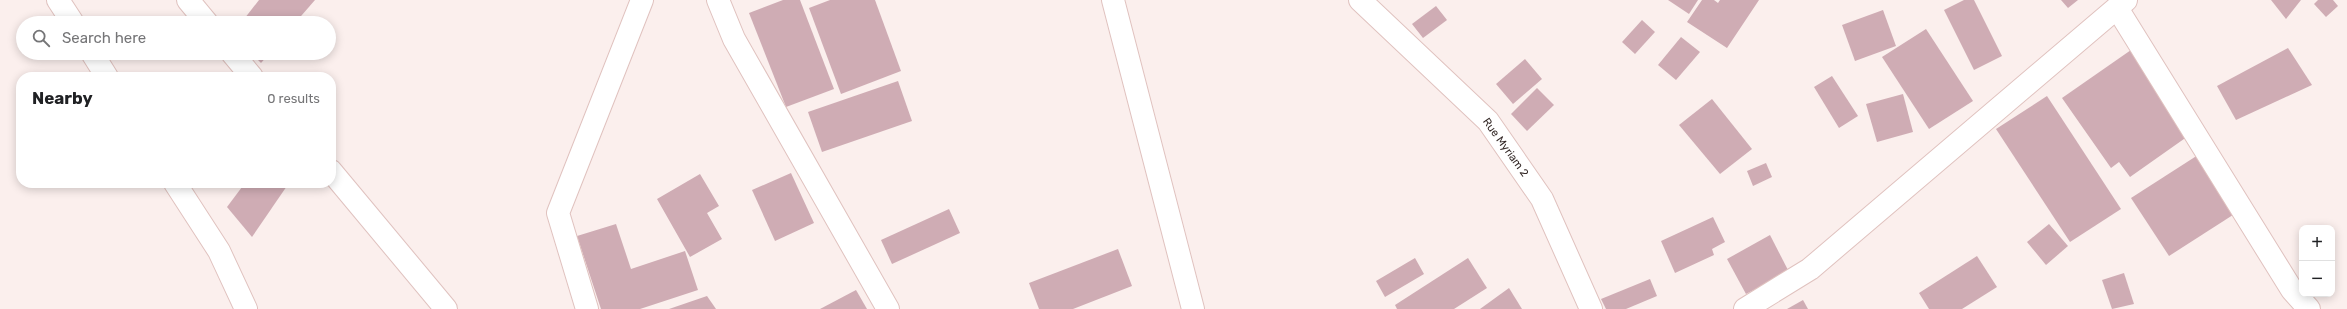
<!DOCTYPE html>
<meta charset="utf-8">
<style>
:root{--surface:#fff;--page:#f6f6f6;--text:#202124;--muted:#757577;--line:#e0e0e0}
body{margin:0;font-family:Rubik,sans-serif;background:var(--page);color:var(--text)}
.controls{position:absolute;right:12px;bottom:12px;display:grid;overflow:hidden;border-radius:8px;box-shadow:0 2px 10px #0003}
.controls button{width:36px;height:36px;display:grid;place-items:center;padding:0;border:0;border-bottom:1px solid var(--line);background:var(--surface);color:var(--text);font:20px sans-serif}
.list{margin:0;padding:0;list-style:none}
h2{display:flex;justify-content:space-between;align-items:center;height:52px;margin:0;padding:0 16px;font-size:17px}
h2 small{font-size:13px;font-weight:400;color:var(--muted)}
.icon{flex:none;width:22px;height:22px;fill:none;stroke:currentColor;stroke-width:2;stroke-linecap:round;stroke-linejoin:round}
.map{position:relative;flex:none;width:2347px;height:309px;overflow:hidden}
.search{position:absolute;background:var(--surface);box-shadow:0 2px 10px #0003;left:16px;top:16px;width:320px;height:44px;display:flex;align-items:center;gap:10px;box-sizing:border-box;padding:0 14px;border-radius:22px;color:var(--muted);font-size:15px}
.panel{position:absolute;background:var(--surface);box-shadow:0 2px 10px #0003;left:16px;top:72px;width:320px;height:116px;border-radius:16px}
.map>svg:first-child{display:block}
.building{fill:#cfacb4}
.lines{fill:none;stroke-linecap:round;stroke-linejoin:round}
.minor-casing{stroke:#e0c2bf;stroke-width:24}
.minor{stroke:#fff;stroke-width:22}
.labels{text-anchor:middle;stroke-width:3;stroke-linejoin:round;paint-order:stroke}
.street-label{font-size:11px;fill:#352a28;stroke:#fff}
</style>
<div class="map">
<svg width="2347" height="309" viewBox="0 0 2347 309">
<rect width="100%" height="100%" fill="#fbefed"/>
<!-- building -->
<g class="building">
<path d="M 259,0 L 315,0 L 295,23 L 241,23 Z"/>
<path d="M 783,0 L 800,0 L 834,89 L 786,107 L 749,13 Z"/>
<path d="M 830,0 L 875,0 L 901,71 L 841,94 L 809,8 Z"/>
<path d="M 1668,0 L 1698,0 L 1689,14 Z"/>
<path d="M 1702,0 L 1714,0 L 1718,3 L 1720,0 L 1759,0 L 1727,48 L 1687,22 Z"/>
<path d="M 1964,0 L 1974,0 L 2002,56 L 1974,70 L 1944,10 Z"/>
<path d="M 2061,0 L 2078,0 L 2068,8 Z"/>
<path d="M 2271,0 L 2301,0 L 2286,19 Z"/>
<path d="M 2318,0 L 2333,0 L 2338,6 L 2326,17 L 2314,4 Z"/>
<path d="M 1436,6 L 1447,20 L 1423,38 L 1412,24 Z"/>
<path d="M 1883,10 L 1896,46 L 1855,61 L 1842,25 Z"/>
<path d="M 1642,20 L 1655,32 L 1635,54 L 1622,42 Z"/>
<path d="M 1926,29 L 1973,101 L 1929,129 L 1882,57 Z"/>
<path d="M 1681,37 L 1700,52 L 1676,80 L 1658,65 Z"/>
<path d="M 2288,48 L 2312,85 L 2236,120 L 2217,86 Z"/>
<path d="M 2131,50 L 2191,134 L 2130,177 L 2119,162 L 2111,168 L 2062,98 Z"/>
<path d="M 251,53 L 270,53 L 261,63 Z"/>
<path d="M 1525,59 L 1542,79 L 1513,104 L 1496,84 Z"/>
<path d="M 1832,76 L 1858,116 L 1839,128 L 1814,87 Z"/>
<path d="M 898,81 L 912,121 L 822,152 L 808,112 Z"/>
<path d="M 1537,88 L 1554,105 L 1527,131 L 1511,114 Z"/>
<path d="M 1903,94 L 1913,132 L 1877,142 L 1866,104 Z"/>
<path d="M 2047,96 L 2121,209 L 2070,242 L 1996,129 Z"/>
<path d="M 1712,99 L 1752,149 L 1720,174 L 1679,125 Z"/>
<path d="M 2198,155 L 2236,213 L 2169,256 L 2131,198 Z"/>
<path d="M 1766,163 L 1772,177 L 1753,186 L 1747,171 Z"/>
<path d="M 791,173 L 814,223 L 775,241 L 752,190 Z"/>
<path d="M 700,174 L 719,206 L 707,213 L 722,239 L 690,257 L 657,199 Z"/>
<path d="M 245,183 L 289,183 L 252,237 L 227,207 Z"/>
<path d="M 949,209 L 960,233 L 892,264 L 881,240 Z"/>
<path d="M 1713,217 L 1725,242 L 1712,249 L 1714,255 L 1675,273 L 1661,241 Z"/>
<path d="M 616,224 L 631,269 L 685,251 L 698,290 L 640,309 L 601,309 L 577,236 Z"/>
<path d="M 2049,224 L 2068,246 L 2046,265 L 2027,242 Z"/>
<path d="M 1770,235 L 1789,272 L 1746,294 L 1727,259 Z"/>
<path d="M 1118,249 L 1132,286 L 1073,309 L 1039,309 L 1029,283 Z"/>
<path d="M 1977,256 L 1997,287 L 1962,309 L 1929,309 L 1919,293 Z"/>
<path d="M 1415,258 L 1424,274 L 1385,297 L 1376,281 Z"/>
<path d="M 1468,258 L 1487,288 L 1454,309 L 1397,309 L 1395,305 Z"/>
<path d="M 2124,273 L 2134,304 L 2112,309 L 2102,280 Z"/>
<path d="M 1650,279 L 1657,296 L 1626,309 L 1606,309 L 1601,299 Z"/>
<path d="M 1509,288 L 1522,309 L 1480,309 Z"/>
<path d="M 856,290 L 867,309 L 820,309 Z"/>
<path d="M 707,296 L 716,309 L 669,309 Z"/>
<path d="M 1803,300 L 1808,309 L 1787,309 Z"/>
</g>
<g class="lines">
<defs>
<g id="minor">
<path d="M 58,0 L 73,23"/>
<path d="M 188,0 L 207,23"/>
<path d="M 718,0 L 734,39 L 888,309"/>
<path d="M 1113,0 L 1193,309"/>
<path d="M 1360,0 L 1488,121 L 1542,199 L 1591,309"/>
<path d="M 2117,8 L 2292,290 L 2309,309"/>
<path d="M 92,53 L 107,77"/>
<path d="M 232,53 L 252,77"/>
<path d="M 331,171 L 446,309"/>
<path d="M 175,183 L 219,251 L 246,309"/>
<path d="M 587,309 L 558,213 L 642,0"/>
<path d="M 1745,309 L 1810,269 L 2126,0"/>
</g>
</defs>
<!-- minor casing -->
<use href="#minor" class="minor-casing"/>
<!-- minor -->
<use href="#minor" class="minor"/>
</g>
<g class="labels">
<!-- street labels -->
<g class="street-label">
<text transform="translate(1506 147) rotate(54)" y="4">Rue Myriam 2</text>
</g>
</g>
</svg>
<div class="controls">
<button>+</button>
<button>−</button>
</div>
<div class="search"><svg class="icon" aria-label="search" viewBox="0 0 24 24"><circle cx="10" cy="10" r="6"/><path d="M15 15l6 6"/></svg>Search here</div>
<section class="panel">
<h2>Nearby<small>0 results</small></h2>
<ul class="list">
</ul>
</section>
</div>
